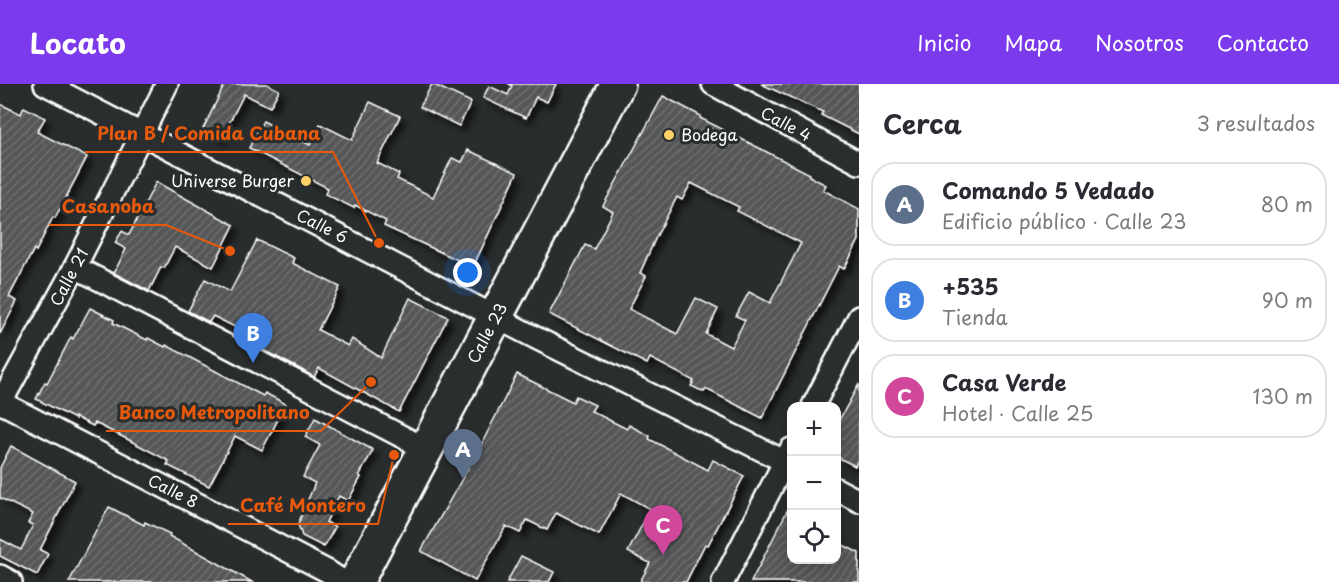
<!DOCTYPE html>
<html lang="es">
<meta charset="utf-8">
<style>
:root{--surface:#fff;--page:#f7f7f7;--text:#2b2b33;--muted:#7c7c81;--line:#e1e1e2;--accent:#7c3aed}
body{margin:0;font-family:"Playpen Sans",sans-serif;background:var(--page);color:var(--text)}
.controls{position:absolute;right:18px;bottom:18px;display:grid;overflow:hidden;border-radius:12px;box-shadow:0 3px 15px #0003}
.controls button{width:54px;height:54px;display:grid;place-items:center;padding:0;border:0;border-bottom:2px solid var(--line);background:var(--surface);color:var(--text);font:30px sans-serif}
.you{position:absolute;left:468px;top:189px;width:21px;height:21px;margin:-15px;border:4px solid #fff;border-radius:50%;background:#1a73e8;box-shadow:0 0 0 9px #1a73e833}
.badge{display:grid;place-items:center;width:39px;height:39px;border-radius:50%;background:var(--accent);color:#fff;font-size:20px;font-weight:700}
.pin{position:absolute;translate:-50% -50px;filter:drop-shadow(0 2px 3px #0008)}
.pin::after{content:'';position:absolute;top:32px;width:21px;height:18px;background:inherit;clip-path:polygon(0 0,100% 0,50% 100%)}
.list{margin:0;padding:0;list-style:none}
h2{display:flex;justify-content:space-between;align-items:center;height:78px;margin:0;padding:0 24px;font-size:26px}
h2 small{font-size:20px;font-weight:400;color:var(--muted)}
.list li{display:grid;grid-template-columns:39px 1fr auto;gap:18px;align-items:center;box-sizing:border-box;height:84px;margin:0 12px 12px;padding:0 12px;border:2px solid var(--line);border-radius:24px}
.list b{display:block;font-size:22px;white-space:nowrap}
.list p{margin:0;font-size:20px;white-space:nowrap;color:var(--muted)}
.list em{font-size:20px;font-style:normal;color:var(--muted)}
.icon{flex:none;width:33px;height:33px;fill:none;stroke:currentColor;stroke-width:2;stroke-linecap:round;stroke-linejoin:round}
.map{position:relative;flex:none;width:859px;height:498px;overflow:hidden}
header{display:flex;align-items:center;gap:36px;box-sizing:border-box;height:84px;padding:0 30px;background:var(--accent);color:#fff}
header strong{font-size:28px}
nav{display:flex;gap:33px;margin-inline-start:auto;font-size:21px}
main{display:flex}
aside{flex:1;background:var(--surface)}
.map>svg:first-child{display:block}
.building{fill:url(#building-hatch);stroke:#fff;stroke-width:1.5;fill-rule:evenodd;filter:url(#shadow)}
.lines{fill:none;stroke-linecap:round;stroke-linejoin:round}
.street-casing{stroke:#fff;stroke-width:26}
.primary-casing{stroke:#fff;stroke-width:38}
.street{stroke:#2a2d2e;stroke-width:21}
.primary{stroke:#2a2d2e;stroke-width:33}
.poi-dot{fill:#ffd166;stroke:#2a2d2e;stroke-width:2}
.labels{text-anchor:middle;stroke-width:6;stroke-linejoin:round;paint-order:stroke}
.street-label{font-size:16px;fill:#fff;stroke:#2a2d2e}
.poi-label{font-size:16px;fill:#fff;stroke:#2a2d2e;text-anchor:start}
.leader{fill:none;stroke:#e8590c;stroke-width:2}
.callout-dot{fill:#e8590c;stroke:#2a2d2e;stroke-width:2}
.callout-label{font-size:18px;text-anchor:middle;font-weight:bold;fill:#e8590c;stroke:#2a2d2e;stroke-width:6;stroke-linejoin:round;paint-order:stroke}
</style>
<header>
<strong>Locato</strong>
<nav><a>Inicio</a><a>Mapa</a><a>Nosotros</a><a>Contacto</a></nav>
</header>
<main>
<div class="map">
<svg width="859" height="498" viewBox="0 0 859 498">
<defs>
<pattern id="building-hatch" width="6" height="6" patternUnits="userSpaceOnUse" patternTransform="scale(1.5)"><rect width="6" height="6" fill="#555758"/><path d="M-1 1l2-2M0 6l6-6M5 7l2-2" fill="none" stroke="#6e7071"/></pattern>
<filter id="shadow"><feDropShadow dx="5.5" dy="5.5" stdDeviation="3" flood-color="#0009"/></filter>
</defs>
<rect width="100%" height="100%" fill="#2a2d2e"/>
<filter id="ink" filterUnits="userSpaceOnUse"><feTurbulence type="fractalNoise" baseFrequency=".0167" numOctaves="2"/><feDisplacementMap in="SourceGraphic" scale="12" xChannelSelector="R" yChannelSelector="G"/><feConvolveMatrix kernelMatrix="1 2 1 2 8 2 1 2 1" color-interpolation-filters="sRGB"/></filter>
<g filter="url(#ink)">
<!-- building -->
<g class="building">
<path d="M 225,0 L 267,0 L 279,6 L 270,23 L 244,10 L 221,55 L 203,45 Z"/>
<path d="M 432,0 L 471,18 L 459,42 L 420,23 Z"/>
<path d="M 509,0 L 556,0 L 547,18 L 536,13 L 526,34 L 483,14 L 489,2 L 508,11 L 512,2 Z"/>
<path d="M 761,0 L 859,0 L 859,50 L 821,31 L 823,28 Z"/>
<path d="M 663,12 L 701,32 L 700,34 L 810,90 L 809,92 L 826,101 L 823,106 L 859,125 L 859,156 L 844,185 L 839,182 L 762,334 L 706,305 L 704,308 L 691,302 L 694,297 L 650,274 L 647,280 L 549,230 L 585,161 L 594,165 L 613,128 L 603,122 ZM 691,99 L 739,123 L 737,127 L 801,159 L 770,219 L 749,208 L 736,232 L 745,236 L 731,263 L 706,250 L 718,225 L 696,214 L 677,250 L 629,225 L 646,192 L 640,189 L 656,153 L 677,113 L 682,116 Z"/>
<path d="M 370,18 L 400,32 L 377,79 L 399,90 L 397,95 L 433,113 L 452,74 L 462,78 L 468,66 L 517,89 L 473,183 L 384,142 L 386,137 L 355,121 L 354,124 L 325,110 L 328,104 L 249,64 L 263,37 L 310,61 L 320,40 L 352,56 Z"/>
<path d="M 0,20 L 21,30 L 24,23 L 45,34 L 37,48 L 87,73 L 55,134 L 53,133 L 36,167 L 34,165 L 9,213 L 17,217 L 0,250 Z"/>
<path d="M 156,98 L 234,141 L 213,183 L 175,163 L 164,184 L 161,183 L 149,207 L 114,189 L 126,165 L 115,159 L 122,147 L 129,151 Z"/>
<path d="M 257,156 L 294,174 L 292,179 L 340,203 L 318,246 L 348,262 L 352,255 L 381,274 L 410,214 L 448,233 L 399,328 L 319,284 L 314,293 L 300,285 L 263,266 L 267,259 L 213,232 L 209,238 L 188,227 L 205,195 L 230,208 Z"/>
<path d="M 90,224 L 114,236 L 113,239 L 147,256 L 148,254 L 165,263 L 166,261 L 263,312 L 265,309 L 286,320 L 262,366 L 235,352 L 209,402 L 167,381 L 169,377 L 129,356 L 95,339 L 93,342 L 75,333 L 75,335 L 36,315 L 45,298 L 47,299 L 71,253 L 73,255 Z"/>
<path d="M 517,290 L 573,318 L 576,312 L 595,321 L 591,327 L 627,345 L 629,341 L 650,352 L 649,355 L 708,386 L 713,376 L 744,392 L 708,461 L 705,460 L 686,498 L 640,498 L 650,479 L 628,468 L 650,425 L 621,409 L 599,451 L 556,429 L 547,446 L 527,436 L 520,449 L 506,442 L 475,497 L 421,467 L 479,365 Z"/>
<path d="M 859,300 L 859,374 L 855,382 L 837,373 L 837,340 Z"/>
<path d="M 315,334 L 373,366 L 359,392 L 361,393 L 348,417 L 339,412 L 326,438 L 335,443 L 324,463 L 302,452 L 298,440 L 315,399 L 303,393 L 320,361 L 305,353 Z"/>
<path d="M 11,362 L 75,397 L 40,466 L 48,470 L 37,491 L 0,472 L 0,455 L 21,466 L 33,441 L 28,439 L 33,430 L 0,414 L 0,384 Z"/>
<path d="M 792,417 L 792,476 L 837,476 L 837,458 L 859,469 L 859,498 L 751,498 Z"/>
<path d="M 109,423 L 144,441 L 145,438 L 170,450 L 169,452 L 252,498 L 69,498 Z"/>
<path d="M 521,472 L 554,488 L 549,498 L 507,498 Z"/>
</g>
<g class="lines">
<defs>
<g id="street">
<path d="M 45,0 L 538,255 L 792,381"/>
<path d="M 713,0 L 859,79"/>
<path d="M 75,183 L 426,365"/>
<path d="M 0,318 L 327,487 L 344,498"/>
<path d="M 0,320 L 75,183 L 167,0"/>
<path d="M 813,322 L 859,233"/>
<path d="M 836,405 L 859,417"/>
<path d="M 0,492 L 11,498"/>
<path d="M 723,498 L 791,365"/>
</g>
<path id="primary" d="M 356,498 L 618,0"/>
</defs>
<!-- street casing -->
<use href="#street" class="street-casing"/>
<!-- primary casing -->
<use href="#primary" class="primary-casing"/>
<!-- street -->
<use href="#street" class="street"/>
<!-- primary -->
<use href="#primary" class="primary"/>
</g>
</g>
<!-- markers -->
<g class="poi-dot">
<circle cx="669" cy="51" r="6"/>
<circle cx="306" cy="97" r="6"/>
</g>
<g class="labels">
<!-- street labels -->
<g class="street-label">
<text transform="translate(786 40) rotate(28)" y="6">Calle 4</text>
<text transform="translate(322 142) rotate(27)" y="6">Calle 6</text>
<text transform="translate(69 193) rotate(-62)" y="6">Calle 21</text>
<text transform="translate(487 249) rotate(-62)" y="6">Calle 23</text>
<text transform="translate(173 407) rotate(27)" y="6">Calle 8</text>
</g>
<!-- poi labels -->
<g class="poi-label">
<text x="681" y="57">Bodega</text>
<text x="294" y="103" text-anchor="end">Universe Burger</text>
</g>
</g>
<!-- callouts -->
<path class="leader" d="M379 159L333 68H85M230 167L166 141H49M371 298L321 347H106M394 371L378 440H228"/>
<g class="callout-dot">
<circle cx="379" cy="159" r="6"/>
<circle cx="230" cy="167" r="6"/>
<circle cx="371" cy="298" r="6"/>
<circle cx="394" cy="371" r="6"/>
</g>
<g class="callout-label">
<text x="209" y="56">Plan B / Comida Cubana</text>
<text x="108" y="129">Casanoba</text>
<text x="214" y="335">Banco Metropolitano</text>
<text x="303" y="428">Café Montero</text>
</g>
</svg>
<div class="controls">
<button>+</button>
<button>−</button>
<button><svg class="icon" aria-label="locate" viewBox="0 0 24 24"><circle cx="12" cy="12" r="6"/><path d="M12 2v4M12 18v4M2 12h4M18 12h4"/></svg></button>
</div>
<div class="you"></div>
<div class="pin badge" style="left:463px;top:395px;background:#5c6f8a">A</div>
<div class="pin badge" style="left:253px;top:279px;background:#3f7fe0">B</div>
<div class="pin badge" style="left:663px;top:471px;background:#d1479c">C</div>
</div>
<aside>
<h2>Cerca<small>3 resultados</small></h2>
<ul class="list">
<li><span class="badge" style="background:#5c6f8a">A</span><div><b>Comando 5 Vedado</b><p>Edificio público · Calle 23</p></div><em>80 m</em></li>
<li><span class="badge" style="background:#3f7fe0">B</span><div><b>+535</b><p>Tienda</p></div><em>90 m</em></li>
<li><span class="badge" style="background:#d1479c">C</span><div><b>Casa Verde</b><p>Hotel · Calle 25</p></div><em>130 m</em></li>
</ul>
</aside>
</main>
